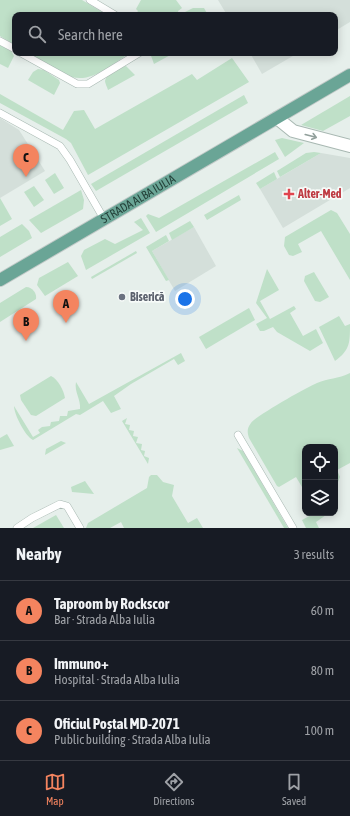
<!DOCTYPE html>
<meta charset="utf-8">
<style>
:root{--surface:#171b24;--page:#20242c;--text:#f1f3f6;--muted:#9ea1a6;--line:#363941;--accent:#f4845f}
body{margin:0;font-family:"Asap Condensed",sans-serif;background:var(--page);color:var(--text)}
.controls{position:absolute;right:12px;bottom:12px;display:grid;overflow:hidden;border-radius:8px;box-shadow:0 2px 10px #0003}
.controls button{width:36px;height:36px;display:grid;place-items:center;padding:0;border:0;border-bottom:1px solid var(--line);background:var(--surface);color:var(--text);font:20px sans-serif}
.you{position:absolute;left:185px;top:299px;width:14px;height:14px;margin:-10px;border:3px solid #fff;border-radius:50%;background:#1a73e8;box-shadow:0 0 0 6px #1a73e833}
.badge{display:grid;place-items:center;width:26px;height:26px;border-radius:50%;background:var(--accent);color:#111;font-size:13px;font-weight:700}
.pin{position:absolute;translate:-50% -33px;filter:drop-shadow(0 1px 2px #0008)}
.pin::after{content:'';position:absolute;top:21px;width:14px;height:12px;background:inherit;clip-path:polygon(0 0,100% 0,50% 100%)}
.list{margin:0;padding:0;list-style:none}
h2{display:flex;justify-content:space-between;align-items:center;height:52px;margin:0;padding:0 16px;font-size:17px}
h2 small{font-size:13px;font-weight:400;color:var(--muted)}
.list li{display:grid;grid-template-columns:26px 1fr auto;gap:12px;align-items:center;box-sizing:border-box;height:60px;padding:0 16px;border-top:1px solid var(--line)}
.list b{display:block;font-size:15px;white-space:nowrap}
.list p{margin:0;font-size:13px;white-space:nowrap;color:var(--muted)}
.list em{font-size:13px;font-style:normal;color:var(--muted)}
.icon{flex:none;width:22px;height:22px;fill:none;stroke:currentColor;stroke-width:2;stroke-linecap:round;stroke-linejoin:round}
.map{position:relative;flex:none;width:350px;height:528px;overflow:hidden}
.search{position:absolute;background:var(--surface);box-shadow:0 2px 10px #0003;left:12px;right:12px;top:12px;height:44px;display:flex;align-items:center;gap:10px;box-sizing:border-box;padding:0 14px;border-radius:8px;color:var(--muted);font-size:15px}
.sheet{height:232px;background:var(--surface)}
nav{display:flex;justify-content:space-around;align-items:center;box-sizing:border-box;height:56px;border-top:1px solid var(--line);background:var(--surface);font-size:11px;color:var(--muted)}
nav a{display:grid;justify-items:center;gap:2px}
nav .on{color:var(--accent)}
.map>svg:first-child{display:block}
.built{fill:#d4dfda}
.green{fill:#bfe0c8}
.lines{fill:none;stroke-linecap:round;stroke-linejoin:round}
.service-casing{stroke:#a8b8b2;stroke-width:8}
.minor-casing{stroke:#a8b8b2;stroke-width:14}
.primary-casing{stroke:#c2cac8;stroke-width:14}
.service{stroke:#fff;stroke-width:7}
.minor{stroke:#fff;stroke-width:12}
.primary{stroke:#6aa596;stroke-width:12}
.oneway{stroke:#92a09c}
.health-dot{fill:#e0444e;stroke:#f7fbf9;stroke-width:1.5}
.worship-dot{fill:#6b7280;stroke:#f7fbf9;stroke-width:1.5}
.labels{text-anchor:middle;stroke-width:3.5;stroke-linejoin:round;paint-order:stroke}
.health-label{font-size:12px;font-weight:bold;fill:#be3a42;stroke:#f7fbf9;text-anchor:start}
.street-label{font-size:12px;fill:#24423a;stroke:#f7fbf9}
.worship-label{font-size:12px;font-weight:bold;fill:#5b616d;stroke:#f7fbf9;text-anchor:start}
</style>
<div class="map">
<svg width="350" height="528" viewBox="0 0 350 528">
<rect width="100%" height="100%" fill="#e6efeb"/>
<!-- built -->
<g class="built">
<path d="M 218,0 L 350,0 L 350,22 L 335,31 L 335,15 L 227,15 Z"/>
<path d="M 250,53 L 298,53 L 262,74 Z"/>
<path d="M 0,118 L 19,130 L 45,171 L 0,198 Z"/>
<path d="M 321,153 L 350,158 L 350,188 L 283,228 L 260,189 Z"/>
<path d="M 194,227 L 216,266 L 175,291 L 152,251 Z"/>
</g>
<!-- green -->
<g class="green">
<path d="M 0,0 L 82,0 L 107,15 L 15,15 L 15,45 L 0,36 Z"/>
<path d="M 141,0 L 176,0 L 182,8 L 178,11 L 179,15 L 135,15 L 138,11 L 136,9 Z"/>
<path d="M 193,8 L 204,8 L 208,15 L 187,15 L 185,12 Z"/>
<path d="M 0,45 L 11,51 L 14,56 L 8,68 L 0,64 Z"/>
<path d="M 29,53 L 130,53 C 114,63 92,83 72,77 C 59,74 41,60 29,53 Z"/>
<path d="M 150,53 L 174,53 L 154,64 Z"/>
<path d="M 232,58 L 249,82 L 88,175 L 71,143 L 66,139 L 0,103 L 0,94 L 63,130 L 74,111 L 84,110 L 95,129 L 192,74 L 197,80 Z"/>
<path d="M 126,66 L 135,75 L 108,90 C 107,87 105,83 105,81 C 106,74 121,67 126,66 Z"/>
<path d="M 38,69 L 44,70 L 59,80 L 60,83 L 54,95 L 28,80 L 33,72 Z"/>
<path d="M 244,95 L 248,103 L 96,191 L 91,184 Z"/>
<path d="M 350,96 L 350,116 L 323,131 L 301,125 Z"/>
<path d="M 282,138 L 304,143 L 285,157 L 275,140 Z"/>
<path d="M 275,152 L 279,159 L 156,232 L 146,216 L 148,214 L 159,218 Z"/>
<path d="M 314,152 L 321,153 L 280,177 L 277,171 L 306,153 Z"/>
<path d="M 274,172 L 277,179 L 260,189 L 256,183 Z"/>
<path d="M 55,173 L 64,188 L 54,194 L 45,180 Z"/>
<path d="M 34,186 L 44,200 L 34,207 L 24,192 Z"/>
<path d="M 81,190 L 84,200 L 83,209 L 41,233 L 29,220 Z"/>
<path d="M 239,195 L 241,200 L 207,220 L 204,215 Z"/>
<path d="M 0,198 L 12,219 L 0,226 Z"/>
<path d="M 331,210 L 337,213 L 350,234 L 350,280 L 321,231 L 298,244 L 302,252 L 293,256 L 289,255 L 284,246 L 285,237 Z"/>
<path d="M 141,218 L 150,233 L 86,270 L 81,256 L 84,250 L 105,239 L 115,244 L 143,230 L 134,222 Z"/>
<path d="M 190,221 L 194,227 L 172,240 L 169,233 Z"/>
<path d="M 22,224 L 29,231 L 32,238 L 0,257 L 0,237 Z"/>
<path d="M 166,235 L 169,241 L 152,251 L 169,280 L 166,281 L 146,247 Z"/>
<path d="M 136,251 L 137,253 L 92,279 L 91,277 Z"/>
<path d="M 68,262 L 78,276 L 45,296 L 37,285 L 39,278 Z"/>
<path d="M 267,269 L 279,290 L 260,301 L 270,319 L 294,306 L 296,309 L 290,313 L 303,336 L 316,329 L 323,343 L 310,351 L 277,332 L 273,327 L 264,331 L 260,331 L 256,324 L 267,318 L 256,303 Z"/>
<path d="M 314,272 L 329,297 L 320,302 L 315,301 L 304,281 L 305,276 Z"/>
<path d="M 26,287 C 33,287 37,294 36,299 L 0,322 L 0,303 Z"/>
<path d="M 249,308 L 255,320 L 206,349 L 199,337 Z"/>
<path d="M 339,316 L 345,326 L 350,324 C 350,343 350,350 335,361 L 319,327 Z"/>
<path d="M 181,353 L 185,361 L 178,365 L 174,359 L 131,384 L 114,396 L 121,409 L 111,413 L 103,401 L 80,415 L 76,414 L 33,440 C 25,436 14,414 14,406 L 33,437 L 40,433 L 38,430 L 42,427 L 50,426 L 51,422 L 59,421 L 60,416 L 67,416 L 68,411 L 80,409 C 81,399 74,392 76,382 L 89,404 Z"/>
<path d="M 350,373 L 350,463 L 337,470 L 340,477 L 338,482 L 335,484 L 335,447 L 305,447 L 305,492 L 296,477 L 279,487 L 277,486 L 249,438 C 247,432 247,428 251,423 C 256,416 307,387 317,383 C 328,378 338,379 350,373 Z"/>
<path d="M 51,376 C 58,379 64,391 65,398 L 36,416 L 31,415 L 21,400 L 20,395 Z"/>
<path d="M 127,418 L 125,424 L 130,425 L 129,430 L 134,431 L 133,436 L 138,437 L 136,443 L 142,444 L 141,450 L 145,451 L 144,456 L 149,458 L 148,464 L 122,421 Z"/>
<path d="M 7,434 L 14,446 L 0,450 L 0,438 Z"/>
<path d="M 61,441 L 66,443 L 45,455 L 46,449 Z"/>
<path d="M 237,448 L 243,451 L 288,528 L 284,528 Z"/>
<path d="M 151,475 L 157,475 L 163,482 L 174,485 L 172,496 L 188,523 L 197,518 L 203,528 L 124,528 L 121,522 L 110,528 L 86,528 L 88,523 L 147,488 L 149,477 Z"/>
<path d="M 85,481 L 94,494 L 72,492 L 71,487 Z"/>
<path d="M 315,513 L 329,513 L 316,522 L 319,528 L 306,528 L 302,520 Z"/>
<path d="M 56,515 L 64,528 L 33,528 Z"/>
</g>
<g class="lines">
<defs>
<g id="service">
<path d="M 90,0 L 115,15"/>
<path d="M 0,41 L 15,49"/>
<path d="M 21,53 L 77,84 L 88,84 L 139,53"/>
<path d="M 0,113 L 60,146 L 70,160 L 104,219"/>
<path d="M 238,435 L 293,528"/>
<path d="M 17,528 L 32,518 L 60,504 L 67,506 L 80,528"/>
</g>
<path id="minor" d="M 277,118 L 293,131 L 350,146"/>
<g id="primary">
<path id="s1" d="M 0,280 L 350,75"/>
</g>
</defs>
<!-- service casing -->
<use href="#service" class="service-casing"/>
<!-- minor casing -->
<use href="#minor" class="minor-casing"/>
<!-- primary casing -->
<use href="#primary" class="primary-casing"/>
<!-- service -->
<use href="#service" class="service"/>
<!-- minor -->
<use href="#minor" class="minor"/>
<!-- primary -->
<use href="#primary" class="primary"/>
</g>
<!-- one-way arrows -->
<defs><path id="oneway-shaft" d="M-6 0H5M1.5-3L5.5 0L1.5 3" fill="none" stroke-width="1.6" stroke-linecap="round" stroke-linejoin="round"/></defs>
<use class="oneway" href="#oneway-shaft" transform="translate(311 136) rotate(15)"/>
<!-- markers -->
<path class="health-dot" d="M287 188h4v4h4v4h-4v4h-4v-4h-4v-4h4z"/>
<circle class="worship-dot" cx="122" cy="297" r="4"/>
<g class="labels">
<!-- health labels -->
<g class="health-label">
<text x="298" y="198">Alter-Med</text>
</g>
<!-- street labels -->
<g class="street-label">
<text dy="4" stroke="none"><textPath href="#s1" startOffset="160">STRADA ALBA IULIA</textPath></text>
</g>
<!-- worship labels -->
<g class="worship-label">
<text x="130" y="301">Biserică</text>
</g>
</g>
</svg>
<div class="controls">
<button><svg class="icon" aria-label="locate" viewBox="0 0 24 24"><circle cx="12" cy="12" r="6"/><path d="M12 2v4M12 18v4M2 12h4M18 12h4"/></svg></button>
<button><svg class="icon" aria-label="layers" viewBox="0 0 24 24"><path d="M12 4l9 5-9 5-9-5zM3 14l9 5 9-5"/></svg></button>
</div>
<div class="you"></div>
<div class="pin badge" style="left:66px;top:323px">A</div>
<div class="pin badge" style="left:26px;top:341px">B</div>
<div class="pin badge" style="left:26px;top:177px">C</div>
<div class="search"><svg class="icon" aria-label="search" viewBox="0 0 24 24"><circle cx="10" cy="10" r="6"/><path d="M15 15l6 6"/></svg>Search here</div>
</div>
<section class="sheet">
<h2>Nearby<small>3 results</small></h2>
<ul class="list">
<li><span class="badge">A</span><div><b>Taproom by Rockscor</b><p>Bar · Strada Alba Iulia</p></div><em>60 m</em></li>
<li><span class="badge">B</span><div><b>Immuno+</b><p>Hospital · Strada Alba Iulia</p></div><em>80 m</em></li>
<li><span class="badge">C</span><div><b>Oficiul Poștal MD-2071</b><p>Public building · Strada Alba Iulia</p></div><em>100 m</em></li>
</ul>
</section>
<nav>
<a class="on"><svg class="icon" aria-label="map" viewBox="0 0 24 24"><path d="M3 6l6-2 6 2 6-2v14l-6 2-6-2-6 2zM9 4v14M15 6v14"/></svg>Map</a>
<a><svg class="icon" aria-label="directions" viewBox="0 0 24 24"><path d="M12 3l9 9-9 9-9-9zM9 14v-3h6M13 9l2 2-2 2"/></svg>Directions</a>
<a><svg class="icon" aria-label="saved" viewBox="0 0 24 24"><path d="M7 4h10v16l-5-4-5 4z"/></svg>Saved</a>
</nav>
